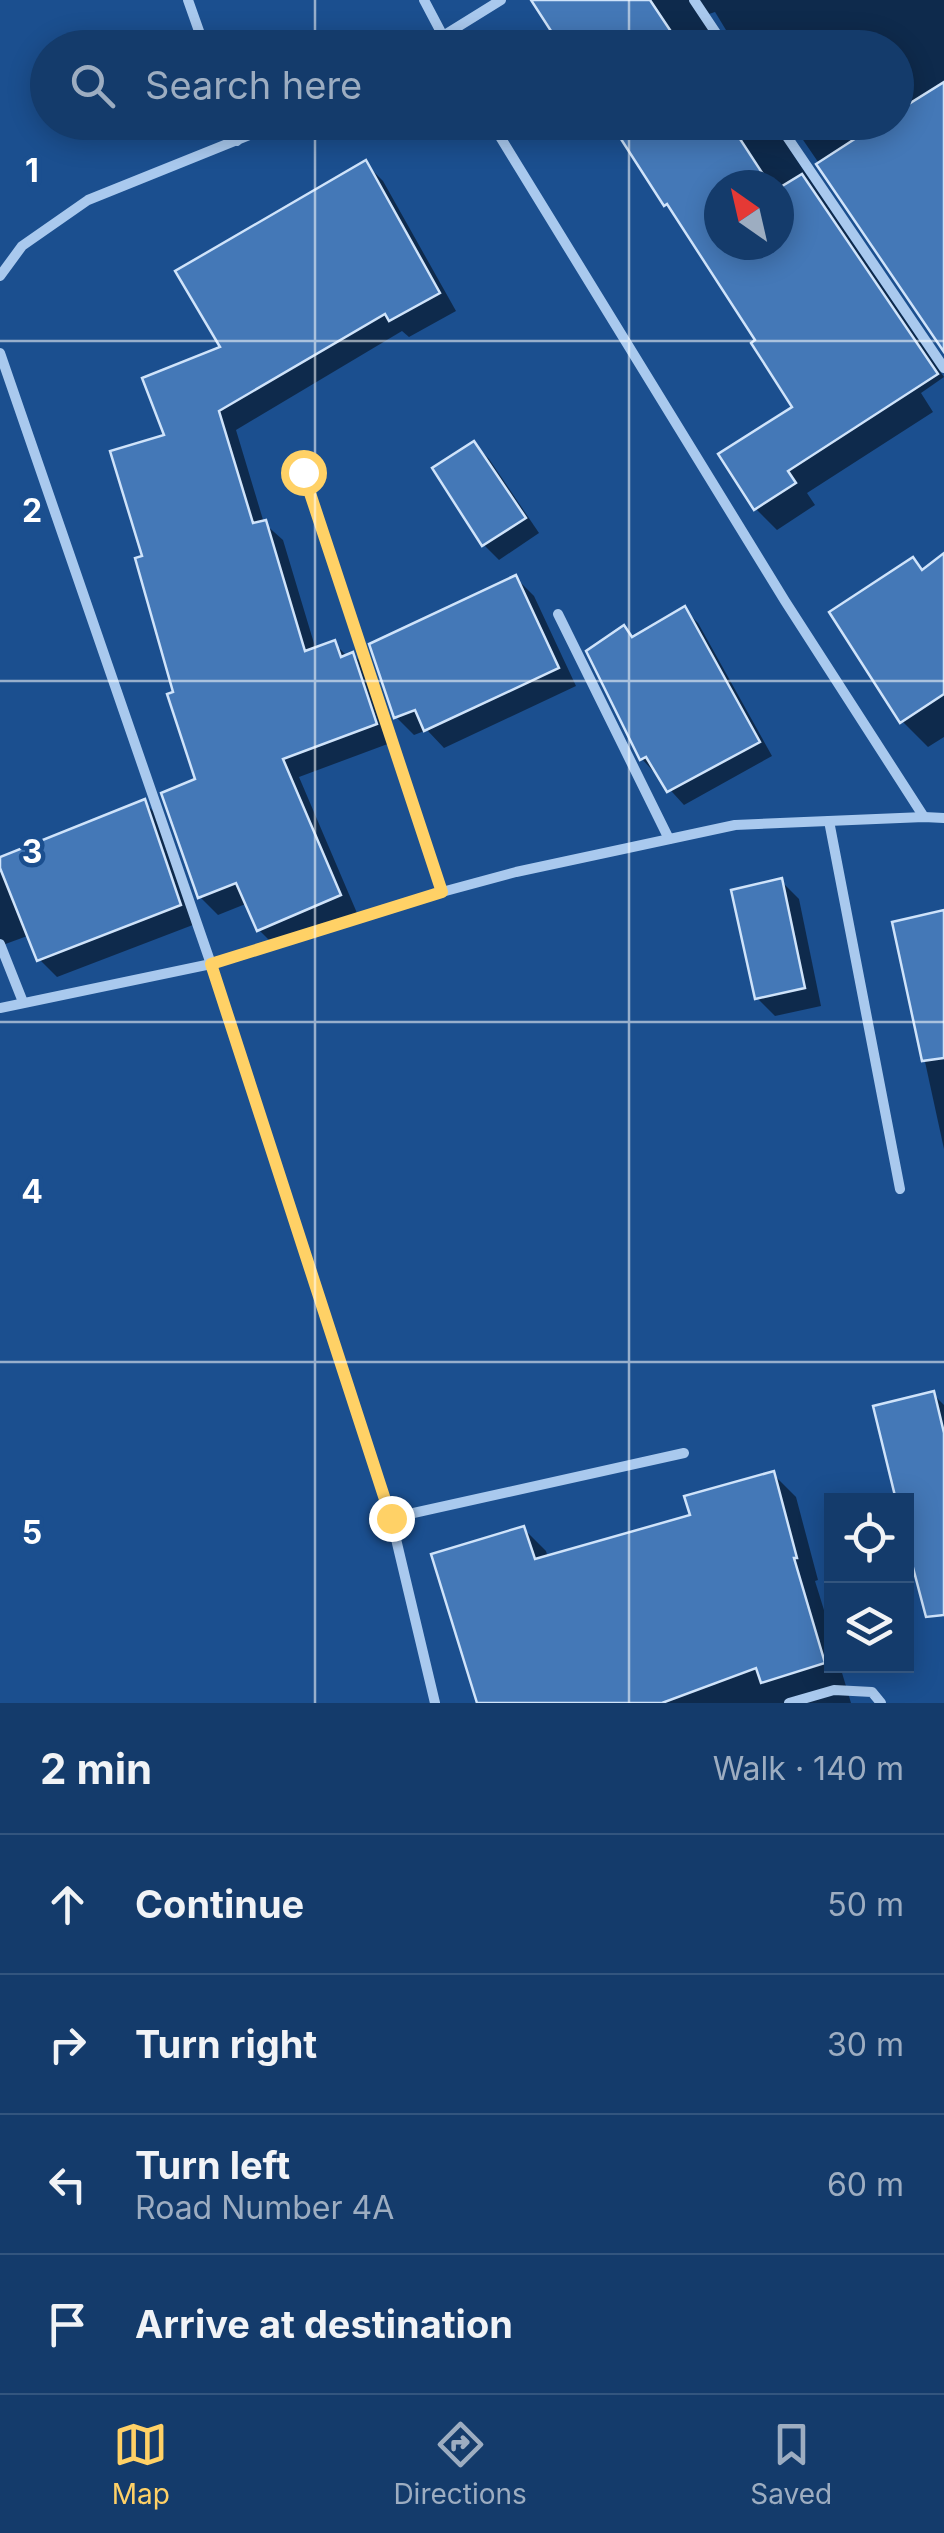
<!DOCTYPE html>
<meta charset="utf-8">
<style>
:root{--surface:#143b6b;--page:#1d4271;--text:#f1f3f6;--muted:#9dadc1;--line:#33557e;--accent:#ffd166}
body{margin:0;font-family:Inter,sans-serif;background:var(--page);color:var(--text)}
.controls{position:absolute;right:30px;bottom:30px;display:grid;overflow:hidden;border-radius:0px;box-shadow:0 5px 25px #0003}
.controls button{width:90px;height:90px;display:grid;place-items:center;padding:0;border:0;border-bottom:2px solid var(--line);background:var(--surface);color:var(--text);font:50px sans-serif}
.compass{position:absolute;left:704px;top:170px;width:90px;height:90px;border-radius:50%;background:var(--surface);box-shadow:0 5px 25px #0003;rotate:326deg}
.stop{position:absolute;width:30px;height:30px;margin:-22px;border:8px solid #ffd166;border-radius:50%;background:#fff}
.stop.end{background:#ffd166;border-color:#fff;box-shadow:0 2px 10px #0008}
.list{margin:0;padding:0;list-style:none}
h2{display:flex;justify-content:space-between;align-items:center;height:130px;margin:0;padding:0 40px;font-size:42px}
h2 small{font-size:32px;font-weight:400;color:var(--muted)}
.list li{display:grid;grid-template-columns:65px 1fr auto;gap:30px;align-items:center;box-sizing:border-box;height:140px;padding:0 40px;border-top:2px solid var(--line)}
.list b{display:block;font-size:38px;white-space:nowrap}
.list p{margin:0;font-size:32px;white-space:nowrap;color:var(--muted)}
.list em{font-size:32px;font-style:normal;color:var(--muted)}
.icon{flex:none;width:55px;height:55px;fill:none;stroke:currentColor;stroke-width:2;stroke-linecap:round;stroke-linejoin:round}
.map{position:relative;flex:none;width:944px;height:1703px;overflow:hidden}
.search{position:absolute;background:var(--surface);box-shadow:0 5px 25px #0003;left:30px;right:30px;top:30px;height:110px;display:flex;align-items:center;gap:25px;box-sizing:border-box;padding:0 35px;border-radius:55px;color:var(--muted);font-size:38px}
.sheet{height:690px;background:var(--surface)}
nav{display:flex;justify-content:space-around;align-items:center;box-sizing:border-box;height:140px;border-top:2px solid var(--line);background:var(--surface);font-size:28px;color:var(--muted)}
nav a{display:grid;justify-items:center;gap:5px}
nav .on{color:var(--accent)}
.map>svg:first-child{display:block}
.shadow{fill:#0007;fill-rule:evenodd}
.building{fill:#4478b7;stroke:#cfe3fa;stroke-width:2.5}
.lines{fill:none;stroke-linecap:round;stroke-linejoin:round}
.street{stroke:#a9c9ee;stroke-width:10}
.route{stroke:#ffd166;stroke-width:12}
.grid{fill:none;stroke:#fff;stroke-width:2.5;stroke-opacity:0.55}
.grid-label{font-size:32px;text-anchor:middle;font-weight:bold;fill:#fff;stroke:#1b4f8f;stroke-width:9;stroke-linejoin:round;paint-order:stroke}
</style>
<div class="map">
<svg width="944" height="1703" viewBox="0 0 944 1703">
<rect width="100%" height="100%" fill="#1b4f8f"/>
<!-- shadow -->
<g class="shadow">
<path d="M 531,0 L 944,0 L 944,347 L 799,134 L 792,136 L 788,144 L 790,150 L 944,377 L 921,393 L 933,412 L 807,493 L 815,505 L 777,530 L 756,509 L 796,407 L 759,341 L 679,217 L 666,205 L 613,122 L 896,122 L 896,48 L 737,48 L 715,12 L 709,14 L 720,48 L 562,48 ZM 719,185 L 779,185 L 779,245 L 719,245 Z"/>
<path d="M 365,163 L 383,181 L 456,311 L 409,337 L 402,331 L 236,430 L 264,523 L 283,540 L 316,650 L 334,643 L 348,657 L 353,654 L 370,672 L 393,742 L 299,777 L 357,913 L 277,948 L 259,930 L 248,903 L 218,915 L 200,897 L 198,781 L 145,558 L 167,436 L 224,349 Z"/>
<path d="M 474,444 L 489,459 L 539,533 L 499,560 L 484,545 L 436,469 Z"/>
<path d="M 944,556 L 944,737 L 928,747 L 902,721 L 913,561 L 924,571 Z"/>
<path d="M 516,578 L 534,596 L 576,686 L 444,748 L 427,730 L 414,735 L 396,717 Z"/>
<path d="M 684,609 L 698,623 L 772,756 L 684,805 L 642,759 L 624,629 L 634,638 Z"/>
<path d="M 144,802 L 162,820 L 198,923 L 57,977 L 39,959 L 30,935 L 0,946 L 0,860 Z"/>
<path d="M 781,881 L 799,899 L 821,1006 L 775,1016 L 757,998 Z"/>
<path d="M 944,913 L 944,1149 L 895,924 Z"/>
<path d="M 933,1394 L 944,1405 L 943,1617 L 922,1596 L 906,1500 L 899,1500 L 876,1407 Z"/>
<path d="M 773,1474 L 796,1497 L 818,1580 L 815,1581 L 832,1636 L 832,1666 L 840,1666 L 851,1703 L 480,1703 L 523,1528 L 546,1551 L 548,1558 L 693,1517 Z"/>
</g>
<!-- building -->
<g class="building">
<path d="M 531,0 L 650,0 L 674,36 L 656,48 L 562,48 Z"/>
<path d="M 944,82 L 944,352 L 816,164 L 881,122 L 896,122 L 896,112 Z"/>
<path d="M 610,122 L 729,122 L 770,185 L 719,185 L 719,245 L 779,245 L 779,188 L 802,174 L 938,374 L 788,471 L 796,483 L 754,510 L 718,454 L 792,407 L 751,343 L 755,340 L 667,204 L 664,206 Z"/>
<path d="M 366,160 L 440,293 L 389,321 L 385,314 L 219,411 L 253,523 L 266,520 L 305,651 L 335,640 L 341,657 L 353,652 L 377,724 L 283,759 L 341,895 L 257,931 L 236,883 L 198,898 L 161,793 L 195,779 L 167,694 L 173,692 L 135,558 L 142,556 L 110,451 L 164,435 L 142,378 L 220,347 L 175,271 Z"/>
<path d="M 474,441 L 526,518 L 482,546 L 432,468 Z"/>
<path d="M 944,553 L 944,694 L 900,723 L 829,612 L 913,557 L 922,570 Z"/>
<path d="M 516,575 L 559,668 L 424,731 L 415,710 L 394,718 L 369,644 Z"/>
<path d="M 685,606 L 760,742 L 667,792 L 646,757 L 640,760 L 586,651 L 624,625 L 632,637 Z"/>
<path d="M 145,799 L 181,905 L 37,961 L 0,868 L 0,857 Z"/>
<path d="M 782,878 L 805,988 L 755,999 L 731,890 Z"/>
<path d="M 944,910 L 944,1058 L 922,1061 L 892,922 Z"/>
<path d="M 934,1391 L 944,1433 L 944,1615 L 926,1617 L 906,1541 L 906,1500 L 896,1500 L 873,1406 Z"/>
<path d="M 774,1471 L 797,1558 L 794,1558 L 825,1663 L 761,1683 L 756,1668 L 662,1703 L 477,1703 L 431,1554 L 524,1526 L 535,1559 L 690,1515 L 684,1496 Z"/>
</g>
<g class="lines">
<!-- street -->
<g class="street">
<path d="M 188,0 L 205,48"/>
<path d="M 424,0 L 443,36 L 447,48"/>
<path d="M 694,0 L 726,48"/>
<path d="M 443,36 L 501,0"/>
<path d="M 230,122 L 237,141"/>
<path d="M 491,122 L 785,601 L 924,817"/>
<path d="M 777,122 L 944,368"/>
<path d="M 0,276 L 22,246 L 88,200 L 282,122"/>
<path d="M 0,353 L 211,964 L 391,1518 L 435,1703"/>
<path d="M 303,472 L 442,892"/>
<path d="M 558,614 L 669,839"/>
<path d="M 829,821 L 900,1189"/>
<path d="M 0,944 L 23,1002"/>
<path d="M 0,1008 L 211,964 L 442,892 L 516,872 L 735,825 L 924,817 L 944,818"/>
<path d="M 391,1518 L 684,1453"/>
<path d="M 789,1703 L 834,1690 L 872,1692 L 881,1703"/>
</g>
</g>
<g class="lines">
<!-- route -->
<path class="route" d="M 303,472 L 442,892 L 211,964 L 391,1518"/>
</g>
<!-- grid -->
<path class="grid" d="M 315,0 L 315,48M 629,0 L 629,48M 315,122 L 315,1703M 629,122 L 629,1703M 0,341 L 944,341M 0,681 L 944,681M 0,1022 L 944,1022M 0,1362 L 944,1362"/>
<g class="grid-label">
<text x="32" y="182">1</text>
<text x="32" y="522">2</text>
<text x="32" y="863">3</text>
<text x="32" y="1203">4</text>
<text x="32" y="1544">5</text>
</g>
</svg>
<div class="controls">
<button><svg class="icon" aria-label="locate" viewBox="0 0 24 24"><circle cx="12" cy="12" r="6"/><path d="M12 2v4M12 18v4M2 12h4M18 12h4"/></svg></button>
<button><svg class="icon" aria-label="layers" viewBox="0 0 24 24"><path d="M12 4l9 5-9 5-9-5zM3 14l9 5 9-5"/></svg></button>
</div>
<svg class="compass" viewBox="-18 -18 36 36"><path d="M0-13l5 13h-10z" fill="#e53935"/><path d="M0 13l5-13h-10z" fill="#9dadc1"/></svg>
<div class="stop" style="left:303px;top:472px"></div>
<div class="stop end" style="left:391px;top:1518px"></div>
<div class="search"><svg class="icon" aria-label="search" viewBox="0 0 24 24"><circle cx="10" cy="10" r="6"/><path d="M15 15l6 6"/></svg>Search here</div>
</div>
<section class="sheet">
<h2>2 min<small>Walk · 140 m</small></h2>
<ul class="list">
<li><svg class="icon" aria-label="ahead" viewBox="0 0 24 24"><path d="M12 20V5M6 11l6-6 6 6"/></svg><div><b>Continue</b></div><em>50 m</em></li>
<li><svg class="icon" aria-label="right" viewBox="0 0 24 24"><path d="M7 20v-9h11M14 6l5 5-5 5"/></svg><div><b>Turn right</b></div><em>30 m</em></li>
<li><svg class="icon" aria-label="left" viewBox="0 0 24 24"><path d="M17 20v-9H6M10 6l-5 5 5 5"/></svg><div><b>Turn left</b><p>Road Number 4A</p></div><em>60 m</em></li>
<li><svg class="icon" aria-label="arrive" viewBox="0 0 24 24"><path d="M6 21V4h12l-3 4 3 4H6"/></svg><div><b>Arrive at destination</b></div></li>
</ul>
</section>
<nav>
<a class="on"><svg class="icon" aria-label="map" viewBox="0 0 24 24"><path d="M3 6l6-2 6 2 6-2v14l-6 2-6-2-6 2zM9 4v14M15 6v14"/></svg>Map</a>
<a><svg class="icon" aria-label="directions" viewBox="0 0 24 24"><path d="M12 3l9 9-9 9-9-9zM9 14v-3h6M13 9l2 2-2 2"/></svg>Directions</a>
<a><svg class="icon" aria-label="saved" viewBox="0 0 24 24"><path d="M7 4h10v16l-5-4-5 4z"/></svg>Saved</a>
</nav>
